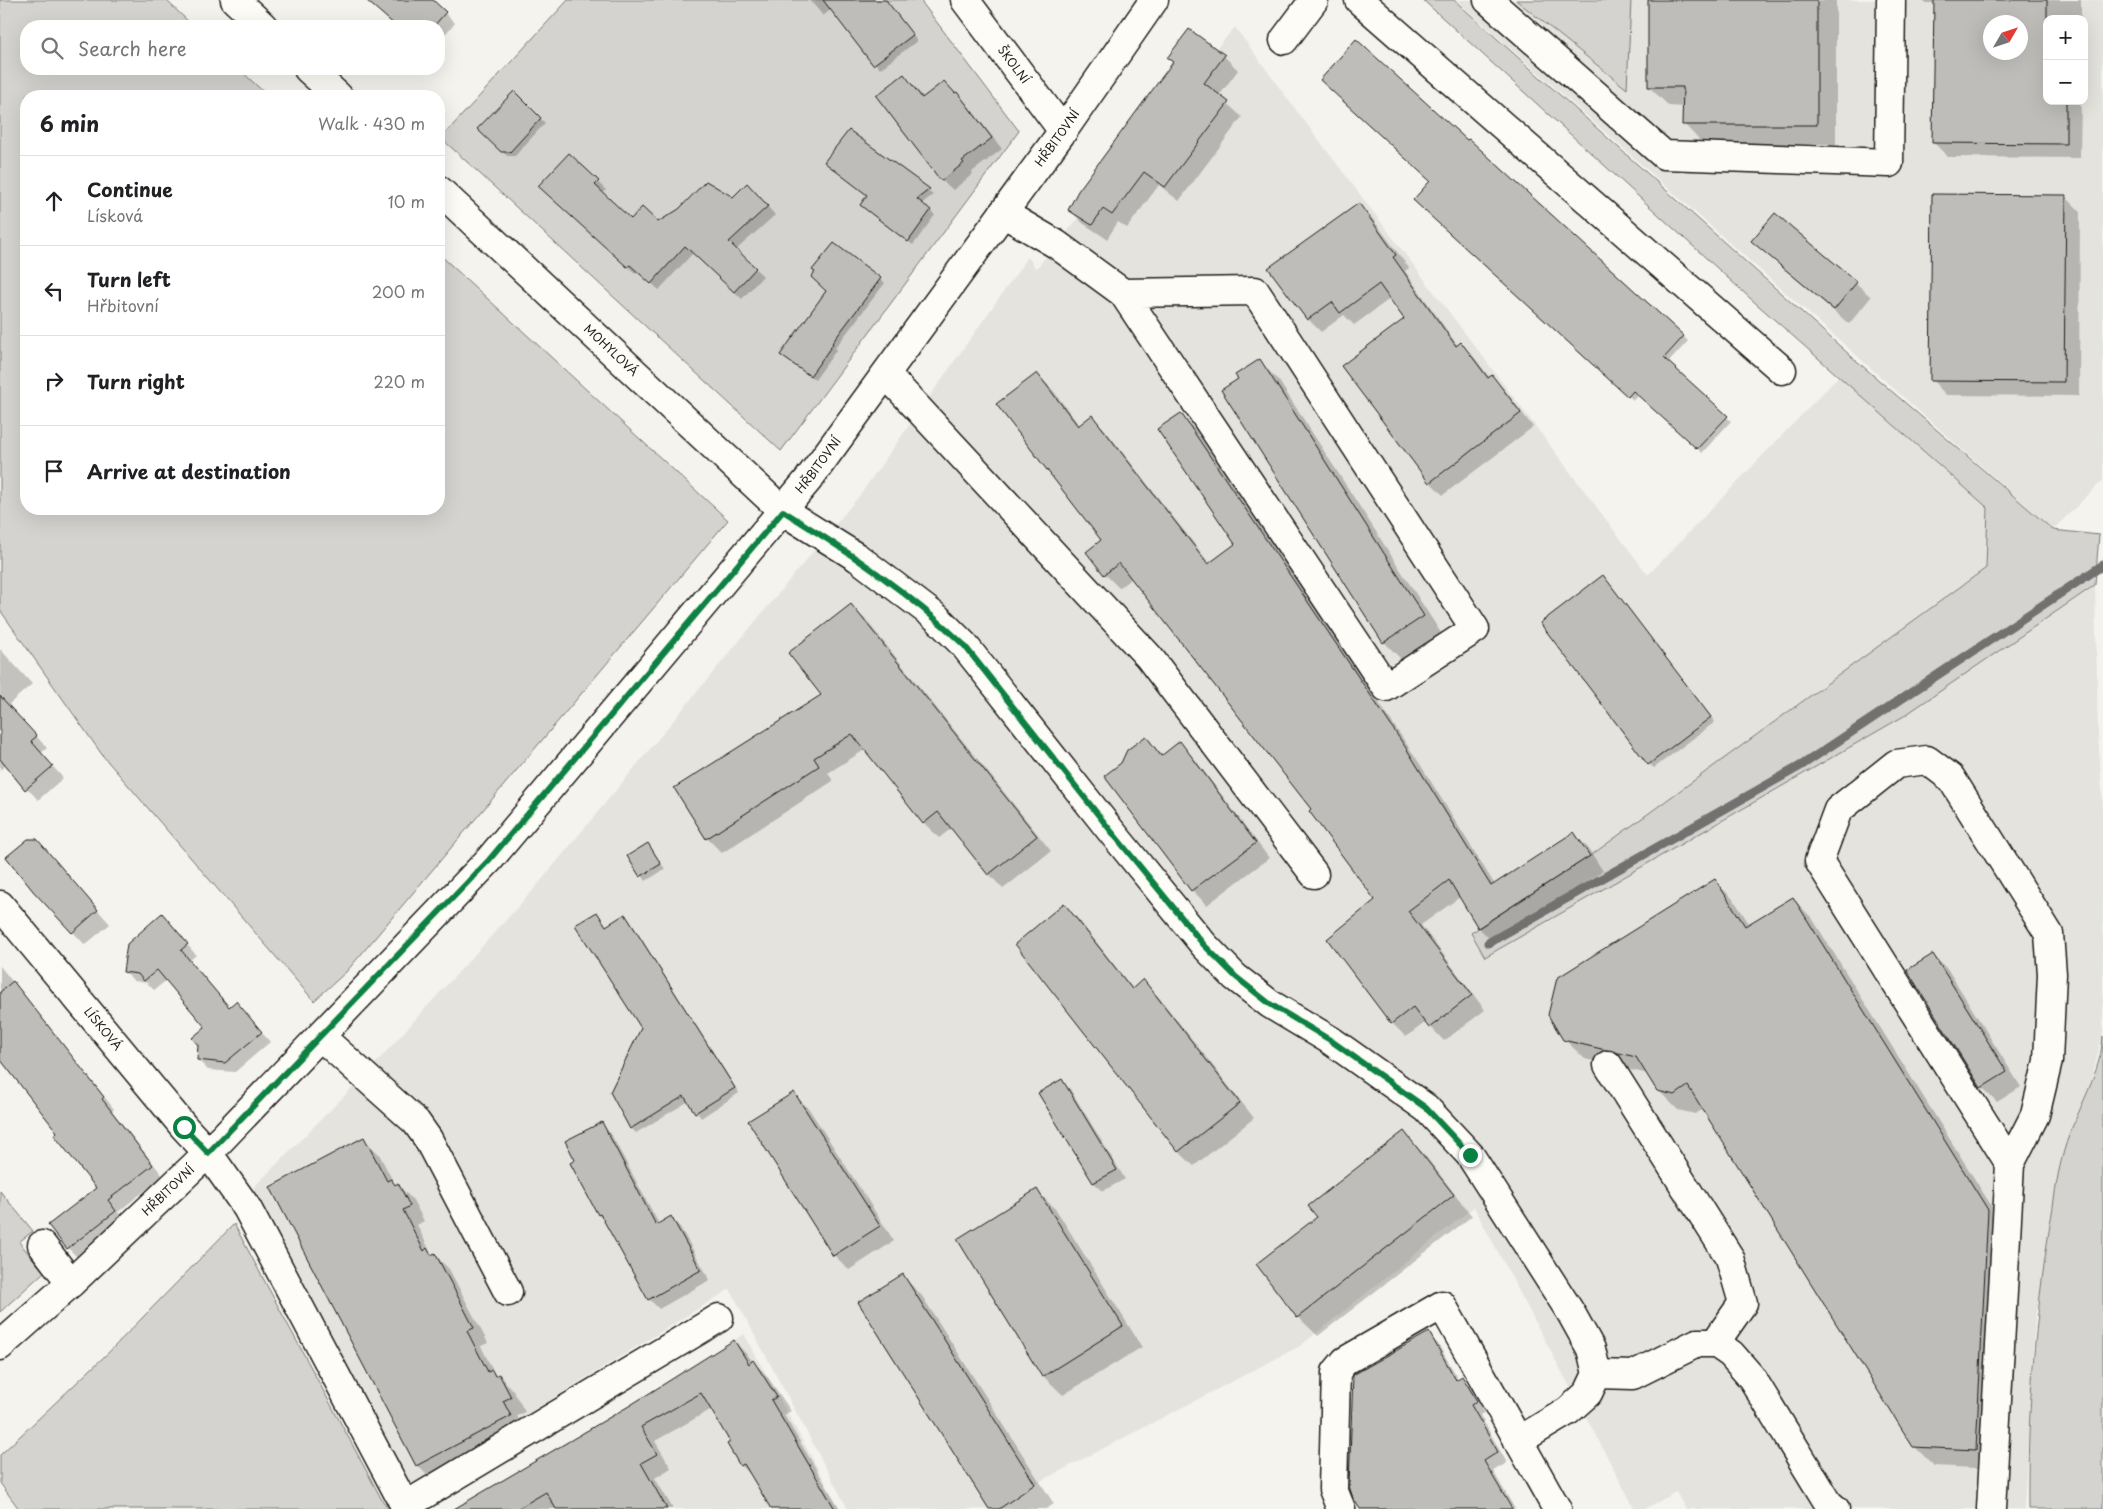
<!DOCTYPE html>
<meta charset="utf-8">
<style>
:root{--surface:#fff;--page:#f2f2f2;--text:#202124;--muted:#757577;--line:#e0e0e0}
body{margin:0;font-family:"Playpen Sans",sans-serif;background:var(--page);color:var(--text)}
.controls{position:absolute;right:15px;top:15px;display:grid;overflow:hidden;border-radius:10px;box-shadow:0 5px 20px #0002}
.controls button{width:45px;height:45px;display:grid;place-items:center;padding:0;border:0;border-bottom:1px solid var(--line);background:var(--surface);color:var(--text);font:25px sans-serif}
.compass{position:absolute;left:1983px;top:15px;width:45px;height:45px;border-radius:50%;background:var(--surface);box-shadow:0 5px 20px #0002;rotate:51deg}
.stop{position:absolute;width:15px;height:15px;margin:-11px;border:4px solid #0b8043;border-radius:50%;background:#fff}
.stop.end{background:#0b8043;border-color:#fff;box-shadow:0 1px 5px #0008}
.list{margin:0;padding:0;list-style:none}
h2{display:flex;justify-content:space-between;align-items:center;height:65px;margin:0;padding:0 20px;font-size:21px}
h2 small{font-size:16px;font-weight:400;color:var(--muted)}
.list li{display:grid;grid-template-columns:32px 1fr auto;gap:15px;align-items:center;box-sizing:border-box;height:90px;padding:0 20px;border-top:1px solid var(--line)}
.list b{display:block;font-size:19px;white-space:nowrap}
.list p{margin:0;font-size:16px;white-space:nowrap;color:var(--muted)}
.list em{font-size:16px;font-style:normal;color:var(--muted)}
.icon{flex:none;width:28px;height:28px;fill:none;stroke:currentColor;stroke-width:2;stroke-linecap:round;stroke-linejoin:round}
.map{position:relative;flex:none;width:2103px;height:1509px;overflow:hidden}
.search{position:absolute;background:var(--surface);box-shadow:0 5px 20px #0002;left:20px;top:20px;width:425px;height:55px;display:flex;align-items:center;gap:12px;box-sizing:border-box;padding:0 18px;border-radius:20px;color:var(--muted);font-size:19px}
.panel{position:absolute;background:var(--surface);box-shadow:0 5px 20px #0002;left:20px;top:90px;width:425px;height:425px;border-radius:20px}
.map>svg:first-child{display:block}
.built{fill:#e4e3de;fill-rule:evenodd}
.green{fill:#d4d3cf;stroke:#787876}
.shadow{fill:#0003;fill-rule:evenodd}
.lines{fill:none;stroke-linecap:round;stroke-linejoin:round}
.stream{stroke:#72716f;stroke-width:9}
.building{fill:#bebdba;stroke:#1c1c1c;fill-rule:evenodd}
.minor-casing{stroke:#1c1c1c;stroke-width:31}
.minor{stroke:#fdfcf7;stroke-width:28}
.route{stroke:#0b8043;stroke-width:6}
.labels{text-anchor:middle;stroke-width:4.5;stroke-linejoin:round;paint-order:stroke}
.street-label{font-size:12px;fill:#1c1c1c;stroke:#fdfcf7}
</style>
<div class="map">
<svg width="2103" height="1509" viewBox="0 0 2103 1509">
<rect width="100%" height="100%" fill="#f4f3ee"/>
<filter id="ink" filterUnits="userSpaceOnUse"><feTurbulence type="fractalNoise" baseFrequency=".02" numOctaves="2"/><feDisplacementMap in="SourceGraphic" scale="10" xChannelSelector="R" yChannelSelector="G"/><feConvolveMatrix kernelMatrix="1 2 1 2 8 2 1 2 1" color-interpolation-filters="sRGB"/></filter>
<g filter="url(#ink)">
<!-- built -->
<g class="built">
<path d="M 1456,0 L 2103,0 L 2103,480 L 2053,530 ZM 2047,19 L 2084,19 L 2084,101 L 2047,101 ZM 1990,22 L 2020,22 L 2020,52 L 1990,52 Z"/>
<path d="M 1235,27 L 1287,98 L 1648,575 L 1839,376 L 1988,508 L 1986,568 L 1590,856 L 1471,933 L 1485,957 L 1904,716 L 2095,585 L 2098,735 L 2103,806 L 2103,1032 L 2035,1317 L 2024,1509 L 1686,1509 L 1676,1492 L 1645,1509 L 1635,1509 L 1474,1207 L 1300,1346 L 1035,1484 L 999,1509 L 848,1509 L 730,1289 L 411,1486 L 252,1189 L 364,1076 L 535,888 L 860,495 L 1028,257 L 1036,269 L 1079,217 L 1092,225 L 1103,210 L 1112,215 L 1144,172 L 1165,187 L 1228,102 L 1204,83 L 1225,55 L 1216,49 Z"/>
<path d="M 744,1334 L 840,1509 L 454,1509 L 660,1387 Z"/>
</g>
<!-- green -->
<g class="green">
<path d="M 0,0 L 166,0 L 193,26 L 26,26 L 26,69 L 239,69 L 268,96 L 26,96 L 26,509 L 439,509 L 439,254 L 728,520 L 347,971 L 314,1001 L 103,756 L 0,610 Z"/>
<path d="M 568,0 L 920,0 L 1019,131 L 781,451 L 441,138 Z"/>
<path d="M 1423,0 L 1454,0 L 1852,357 L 2053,530 L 2099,535 L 2095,585 L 1904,716 L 1485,957 L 1471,933 L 1590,856 L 1986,568 L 1988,508 L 1751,299 Z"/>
<path d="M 1516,0 L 1631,0 L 1627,89 L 1517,1 Z"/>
<path d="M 2103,1036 L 2103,1509 L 2028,1509 C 2027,1414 2035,1318 2050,1225 C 2054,1203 2056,1180 2062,1158 C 2072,1116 2100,1080 2103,1036 Z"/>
<path d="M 0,1191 L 33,1231 L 19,1242 L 44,1272 L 0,1312 Z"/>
<path d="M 234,1224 L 382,1500 L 389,1509 L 19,1509 L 0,1483 L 0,1455 L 108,1353 Z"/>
</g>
<!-- shadow -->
<g class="shadow">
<path d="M 367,0 L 431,0 L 455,23 L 439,41 L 439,26 L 397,26 Z"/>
<path d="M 810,0 L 886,0 L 917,41 L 880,69 L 832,9 L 823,16 Z"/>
<path d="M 1649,0 L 1836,0 L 1836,144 L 1703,144 L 1684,124 L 1684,107 L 1669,106 L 1649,87 Z"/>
<path d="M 1922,0 L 2081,0 L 2081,19 L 2047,19 L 2047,101 L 2081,101 L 2080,158 L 1948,157 L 1933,142 L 1935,3 L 1925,3 ZM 1990,22 L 2020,22 L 2020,52 L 1990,52 Z"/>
<path d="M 1224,56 L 1238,70 L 1219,96 L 1242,117 L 1179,201 L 1159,185 L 1127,228 L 1118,222 L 1107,239 L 1084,224 L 1069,210 L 1174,63 L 1169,58 Z"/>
<path d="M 904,76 L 924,98 L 957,93 L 967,104 L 1002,149 L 972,172 L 973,174 L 953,190 L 942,180 Z"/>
<path d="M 514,93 L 545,123 L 515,156 L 507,156 L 479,129 Z"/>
<path d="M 849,132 L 933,195 L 921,204 L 935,215 L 913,245 L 866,209 L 869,196 L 825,162 Z"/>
<path d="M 569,155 L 606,190 L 602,194 L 631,221 L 658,224 L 755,192 L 775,215 L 736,250 L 763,276 L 742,299 L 693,253 L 659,290 L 638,271 L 636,274 L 547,193 Z"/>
<path d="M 2065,196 L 2080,211 L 2079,396 L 1946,395 L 1932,380 Z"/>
<path d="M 1420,204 L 1683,336 L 1688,341 L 1668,363 L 1731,421 L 1702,453 L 1639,395 L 1633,400 Z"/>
<path d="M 1359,205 L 1372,218 L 1409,268 L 1405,271 L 1458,346 L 1461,344 L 1474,357 L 1490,378 L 1492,377 L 1505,390 L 1533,427 L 1443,495 L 1430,482 L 1406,320 L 1391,298 L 1354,325 L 1344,315 L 1321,332 L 1308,319 Z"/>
<path d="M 1753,241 L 1856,283 L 1871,297 L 1849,324 L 1768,255 Z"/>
<path d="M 834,244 L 885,283 L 835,348 L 837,349 L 815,380 L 786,359 L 827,291 L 817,272 Z"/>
<path d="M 1259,361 L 1279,381 L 1443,636 L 1404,662 L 1384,642 L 1240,380 Z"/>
<path d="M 1037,374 L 1052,389 L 1080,426 L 1092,416 L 1106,431 L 1210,564 L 1237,544 L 1181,415 L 1195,429 L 1420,764 L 1495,885 L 1574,833 L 1588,848 L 1603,871 L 1493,942 L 1479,928 L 1460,897 L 1421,925 L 1485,1010 L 1444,1041 L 1426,1022 L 1406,1037 L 1392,1023 L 1377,900 L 1313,809 L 1132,578 L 1119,588 L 1105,574 L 1103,540 Z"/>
<path d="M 1603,577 L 1715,722 L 1654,768 L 1649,764 Z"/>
<path d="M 851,606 L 866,620 L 1051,851 L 1003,889 L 989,874 L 952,828 L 939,838 L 924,823 L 866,749 L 828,773 L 833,781 L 722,853 L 707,838 L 823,695 Z"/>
<path d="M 0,649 L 32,684 L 8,705 L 47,748 L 41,753 L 63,778 L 38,800 L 6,765 L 0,770 Z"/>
<path d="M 1146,737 L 1163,756 L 1179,743 L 1194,758 L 1269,858 L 1207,905 L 1192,890 L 1106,776 L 1122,764 Z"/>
<path d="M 36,840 L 110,924 L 85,945 L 73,932 Z"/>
<path d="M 648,844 L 665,869 L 646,881 L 629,856 Z"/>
<path d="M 1715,881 L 1734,900 L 1750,925 L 1792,898 L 1812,918 L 2007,1231 L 1995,1469 L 1934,1466 L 1914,1446 L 1704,1109 L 1695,1114 L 1678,1110 L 1658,1090 L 1648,1074 L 1585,1059 L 1564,1039 Z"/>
<path d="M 1064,905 L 1079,920 L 1133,989 L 1143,981 L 1158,996 L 1254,1118 L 1194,1166 L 1179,1152 L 1016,944 Z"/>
<path d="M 597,913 L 607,927 L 625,916 L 630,921 L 739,1093 L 701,1118 L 689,1101 L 636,1133 L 631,1128 L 642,1028 Z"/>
<path d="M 162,915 L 196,955 L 190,960 L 230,1008 L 245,1013 L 270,1042 L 235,1072 L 208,1070 L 198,1060 L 206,1027 L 167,980 L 154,990 L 147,983 L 134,981 L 125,972 Z"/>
<path d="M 1933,955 L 1948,970 L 2021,1087 L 1997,1102 L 1982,1087 L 1909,970 Z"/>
<path d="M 0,966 L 114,1109 L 112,1111 L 163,1176 L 118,1212 L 126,1222 L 79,1259 L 68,1248 L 98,1188 L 59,1133 L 0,1057 Z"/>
<path d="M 1061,1081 L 1070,1089 L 1125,1179 L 1103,1191 L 1094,1183 L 1040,1094 Z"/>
<path d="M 794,1094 L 809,1109 L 894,1241 L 849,1270 L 834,1255 Z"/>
<path d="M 601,1124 L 611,1134 L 659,1224 L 670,1218 L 680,1227 L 710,1280 L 659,1309 L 649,1299 L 604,1220 L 599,1215 L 577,1161 Z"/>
<path d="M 1404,1133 L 1423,1153 L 1472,1216 L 1318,1336 L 1298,1317 L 1318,1217 Z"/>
<path d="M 364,1139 L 379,1154 L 395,1185 L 398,1185 L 413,1200 L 424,1221 L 417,1225 L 432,1255 L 434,1254 L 449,1269 L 488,1343 L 481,1346 L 496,1377 L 498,1375 L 513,1390 L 525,1412 L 517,1416 L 525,1431 L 432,1480 L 417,1465 Z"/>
<path d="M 1037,1191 L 1057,1211 L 1142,1347 L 1063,1395 L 1043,1376 Z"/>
<path d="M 903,1276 L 922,1296 L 1054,1504 L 1046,1509 L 991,1509 Z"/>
<path d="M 1428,1334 L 1438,1344 L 1459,1380 L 1462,1378 L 1472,1388 L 1486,1411 L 1480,1415 L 1507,1463 L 1493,1471 L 1515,1509 L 1361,1509 Z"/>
<path d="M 734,1341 L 767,1376 L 791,1411 L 784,1415 L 840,1509 L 772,1509 L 753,1477 L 741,1465 L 728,1444 L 732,1442 L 712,1409 L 655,1441 L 671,1468 L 655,1478 L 673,1509 L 457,1509 L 629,1407 Z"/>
</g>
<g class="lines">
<!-- stream -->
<path class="stream" d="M 1488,943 L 1802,765 L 2103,565"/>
</g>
<!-- building -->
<g class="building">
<path d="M 366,0 L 433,0 L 446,12 L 434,26 L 396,26 Z"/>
<path d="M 823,0 L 886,0 L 913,35 L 873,65 Z"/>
<path d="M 1648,0 L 1817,0 L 1817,125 L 1682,125 L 1683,87 L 1648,87 Z"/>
<path d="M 1934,0 L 2047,0 L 2047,101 L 2066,101 L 2066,144 L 1932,143 ZM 1990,22 L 2020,22 L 2020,52 L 1990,52 Z"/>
<path d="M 1189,29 L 1225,55 L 1204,83 L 1229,102 L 1165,187 L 1144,172 L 1112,215 L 1103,209 L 1092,225 L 1068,210 L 1078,191 L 1173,62 L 1167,58 Z"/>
<path d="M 1356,39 L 1467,140 L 1469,139 L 1684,336 L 1664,358 L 1728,416 L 1697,449 L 1633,391 L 1628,397 L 1413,200 L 1430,181 L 1320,80 Z"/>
<path d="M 904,74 L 922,98 L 944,81 L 955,93 L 957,92 L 992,138 L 962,161 L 964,163 L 941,181 L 876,96 Z"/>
<path d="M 514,91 L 541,118 L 510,152 L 501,152 L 477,129 Z"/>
<path d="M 849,130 L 930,189 L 917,199 L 931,210 L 908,242 L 860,205 L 867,195 L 824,162 Z"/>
<path d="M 569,153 L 599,181 L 595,185 L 631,219 L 642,207 L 658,222 L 679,209 L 706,181 L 733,197 L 747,183 L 768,206 L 729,242 L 756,268 L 734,292 L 685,246 L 651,284 L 630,265 L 627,267 L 538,186 Z"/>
<path d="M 1932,194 L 2066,195 L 2064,382 L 1930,381 Z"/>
<path d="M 1359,203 L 1396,255 L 1393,257 L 1456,346 L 1461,342 L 1488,378 L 1492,375 L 1521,413 L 1429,483 L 1341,366 L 1404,319 L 1379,284 L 1340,313 L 1332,302 L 1307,320 L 1268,268 Z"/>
<path d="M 1775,213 L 1857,282 L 1834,310 L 1751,241 Z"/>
<path d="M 834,243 L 881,278 L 832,343 L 833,344 L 810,376 L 780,355 L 826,291 L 811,277 L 815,272 L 812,270 Z"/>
<path d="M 1260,359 L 1424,616 L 1383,643 L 1221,390 L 1238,379 L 1235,375 Z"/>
<path d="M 1037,373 L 1078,426 L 1092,415 L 1208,564 L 1235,544 L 1157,429 L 1181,413 L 1406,748 L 1491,886 L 1574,832 L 1590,856 L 1478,928 L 1449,880 L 1408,911 L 1472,995 L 1429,1028 L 1413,1007 L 1391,1024 L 1327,939 L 1375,900 L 1309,811 L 1311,809 L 1119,563 L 1104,575 L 1086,552 L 1101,540 L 996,404 Z"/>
<path d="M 1603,575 L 1711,717 L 1648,765 L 1540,623 Z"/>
<path d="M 851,604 L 1037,836 L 988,875 L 938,812 L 923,824 L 852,734 L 814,758 L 819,766 L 706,839 L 674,788 L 821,695 L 788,653 Z"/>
<path d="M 0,696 L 37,736 L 31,741 L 53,766 L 25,790 L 0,759 Z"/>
<path d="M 1146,736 L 1161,756 L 1180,741 L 1256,843 L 1191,891 L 1104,776 L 1121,763 L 1127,750 Z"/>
<path d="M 28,839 L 37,839 L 98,910 L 72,933 L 33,891 L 6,857 Z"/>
<path d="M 648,843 L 661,864 L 640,877 L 627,856 Z"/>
<path d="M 1715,879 L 1745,926 L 1793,897 L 1988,1210 L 1976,1450 L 1913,1447 L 1688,1086 L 1675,1095 L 1657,1091 L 1636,1057 L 1563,1040 L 1548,1015 L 1557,978 Z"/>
<path d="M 1064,903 L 1132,989 L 1143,979 L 1240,1103 L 1178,1152 L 1015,944 Z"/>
<path d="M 597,912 L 606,926 L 625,914 L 735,1088 L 695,1113 L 684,1096 L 630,1129 L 610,1092 L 641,1028 L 575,925 Z"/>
<path d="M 162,913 L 188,944 L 181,950 L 229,1007 L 236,1001 L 262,1032 L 225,1063 L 197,1060 L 198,1045 L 192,1038 L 205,1027 L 157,970 L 144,981 L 138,974 L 123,972 L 127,944 Z"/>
<path d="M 1933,954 L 2007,1072 L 1981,1088 L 1907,970 Z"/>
<path d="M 13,981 L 104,1097 L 102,1099 L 153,1165 L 108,1200 L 116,1211 L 67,1249 L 48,1225 L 96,1188 L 54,1135 L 57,1132 L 0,1059 L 0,992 Z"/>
<path d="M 1062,1079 L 1117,1170 L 1093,1183 L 1038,1093 Z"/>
<path d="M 794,1092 L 880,1226 L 833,1256 L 748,1121 Z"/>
<path d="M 602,1122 L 656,1225 L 671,1216 L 701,1270 L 648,1300 L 600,1214 L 598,1215 L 570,1163 L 575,1160 L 565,1141 Z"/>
<path d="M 1404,1131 L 1454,1195 L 1297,1318 L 1256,1264 L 1317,1217 L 1308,1206 Z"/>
<path d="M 364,1137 L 387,1181 L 391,1179 L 395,1185 L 398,1183 L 410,1206 L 403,1210 L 424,1251 L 427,1248 L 431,1255 L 435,1253 L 453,1287 L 474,1328 L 467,1331 L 488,1372 L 492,1370 L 495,1376 L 499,1374 L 511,1397 L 503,1401 L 511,1416 L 416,1466 L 270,1187 Z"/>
<path d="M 1037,1189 L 1123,1326 L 1042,1377 L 957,1239 Z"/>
<path d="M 903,1274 L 1035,1484 L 999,1509 L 989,1509 L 858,1302 Z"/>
<path d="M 1429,1332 L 1456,1380 L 1462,1376 L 1477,1401 L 1471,1405 L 1498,1452 L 1484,1461 L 1512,1509 L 1360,1509 L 1353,1498 L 1349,1486 L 1353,1375 Z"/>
<path d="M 734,1340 L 749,1364 L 753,1360 L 777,1397 L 771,1400 L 835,1509 L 771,1509 L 744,1464 L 740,1466 L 727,1444 L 730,1442 L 701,1393 L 641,1427 L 657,1454 L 641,1463 L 667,1509 L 556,1509 L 546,1492 L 517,1509 L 454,1509 L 629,1406 Z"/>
</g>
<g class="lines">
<defs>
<g id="minor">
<path d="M 235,0 L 263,26"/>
<path id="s1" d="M 965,0 L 1063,131"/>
<path d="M 1359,0 L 1782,370"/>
<path d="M 1488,0 L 1664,155 L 1889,163 L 1891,0"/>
<path d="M 1284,40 L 1314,0"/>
<path d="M 308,69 L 338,96"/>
<path id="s2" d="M 439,190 L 783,511 L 858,558 L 937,618 L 964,645 L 1111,831 L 1204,945 L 1235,977 L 1270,1004 L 1330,1040 L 1426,1108 L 1470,1155 L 1571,1313 L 1591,1349 L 1597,1374 L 1588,1393 L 1568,1411 L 1518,1441"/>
<path d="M 1003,213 L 1056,244 L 1123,293 L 1386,687 L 1475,629 L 1255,291 L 1123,293"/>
<path d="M 886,374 L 1149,657 L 1314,874"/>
<path id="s3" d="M 0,905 L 184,1127 L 208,1153 L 247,1208 L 405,1506 L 405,1509"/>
<path d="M 321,1037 L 416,1122 L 428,1139 L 508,1292"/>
<path d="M 1608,1065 L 1730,1258 L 1743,1303 L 1715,1343"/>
<path d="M 42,1245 L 71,1283"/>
<path id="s4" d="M 0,1346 L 71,1283 L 208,1153 L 489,860 L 808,480 L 1063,131 L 1154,0"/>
<path d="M 1597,1374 L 1633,1375 L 1697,1343 L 1715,1343 L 1731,1354 L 1752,1378 L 1829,1504 L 1835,1509"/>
<path d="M 405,1506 L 719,1318"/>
<path d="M 1341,1509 L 1333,1489 L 1336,1372 L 1345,1361 L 1442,1305 L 1557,1509"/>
<path d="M 1991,1509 L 2010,1164 L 2035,1115 L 2048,1061 L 2052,974 L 2049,934 L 1951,778 L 1927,760 L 1896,764 L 1838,810 L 1819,861 L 2010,1164"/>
</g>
</defs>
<!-- minor casing -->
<use href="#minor" class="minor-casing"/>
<!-- minor -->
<use href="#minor" class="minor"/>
</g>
</g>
<g class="lines" filter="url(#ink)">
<!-- route -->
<path class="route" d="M 184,1127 L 208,1153 L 489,860 L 783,511 C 847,551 909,592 964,645 L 1111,831 L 1204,945 L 1236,977 L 1270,1004 L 1330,1040 L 1426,1108 L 1470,1155"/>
</g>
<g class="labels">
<!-- street labels -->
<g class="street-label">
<text dy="4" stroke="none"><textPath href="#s1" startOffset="81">ŠKOLNÍ</textPath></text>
<text dy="4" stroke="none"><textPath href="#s4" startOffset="1609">HŘBITOVNÍ</textPath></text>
<text dy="4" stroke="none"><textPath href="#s2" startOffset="235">MOHYLOVÁ</textPath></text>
<text dy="4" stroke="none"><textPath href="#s4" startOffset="1204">HŘBITOVNÍ</textPath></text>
<text dy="4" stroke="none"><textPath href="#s3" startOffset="161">LÍSKOVÁ</textPath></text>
<text dy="4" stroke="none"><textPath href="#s4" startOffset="229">HŘBITOVNÍ</textPath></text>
</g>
</g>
</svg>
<div class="controls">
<button>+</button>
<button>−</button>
</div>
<svg class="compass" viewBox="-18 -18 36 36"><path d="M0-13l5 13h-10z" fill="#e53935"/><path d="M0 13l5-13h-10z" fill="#757577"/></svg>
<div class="stop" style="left:184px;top:1127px"></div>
<div class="stop end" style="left:1470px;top:1155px"></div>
<div class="search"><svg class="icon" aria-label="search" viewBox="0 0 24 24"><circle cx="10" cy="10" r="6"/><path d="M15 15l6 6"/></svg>Search here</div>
<section class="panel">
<h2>6 min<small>Walk · 430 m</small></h2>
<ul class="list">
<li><svg class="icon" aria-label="ahead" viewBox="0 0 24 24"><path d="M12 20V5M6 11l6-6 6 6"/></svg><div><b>Continue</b><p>Lísková</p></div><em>10 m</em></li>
<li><svg class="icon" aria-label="left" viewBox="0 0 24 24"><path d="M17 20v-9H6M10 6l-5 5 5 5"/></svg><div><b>Turn left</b><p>Hřbitovní</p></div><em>200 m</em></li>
<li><svg class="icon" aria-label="right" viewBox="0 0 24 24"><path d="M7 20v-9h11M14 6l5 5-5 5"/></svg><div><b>Turn right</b></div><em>220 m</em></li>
<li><svg class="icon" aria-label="arrive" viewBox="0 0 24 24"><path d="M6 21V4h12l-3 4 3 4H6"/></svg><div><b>Arrive at destination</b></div></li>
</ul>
</section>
</div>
